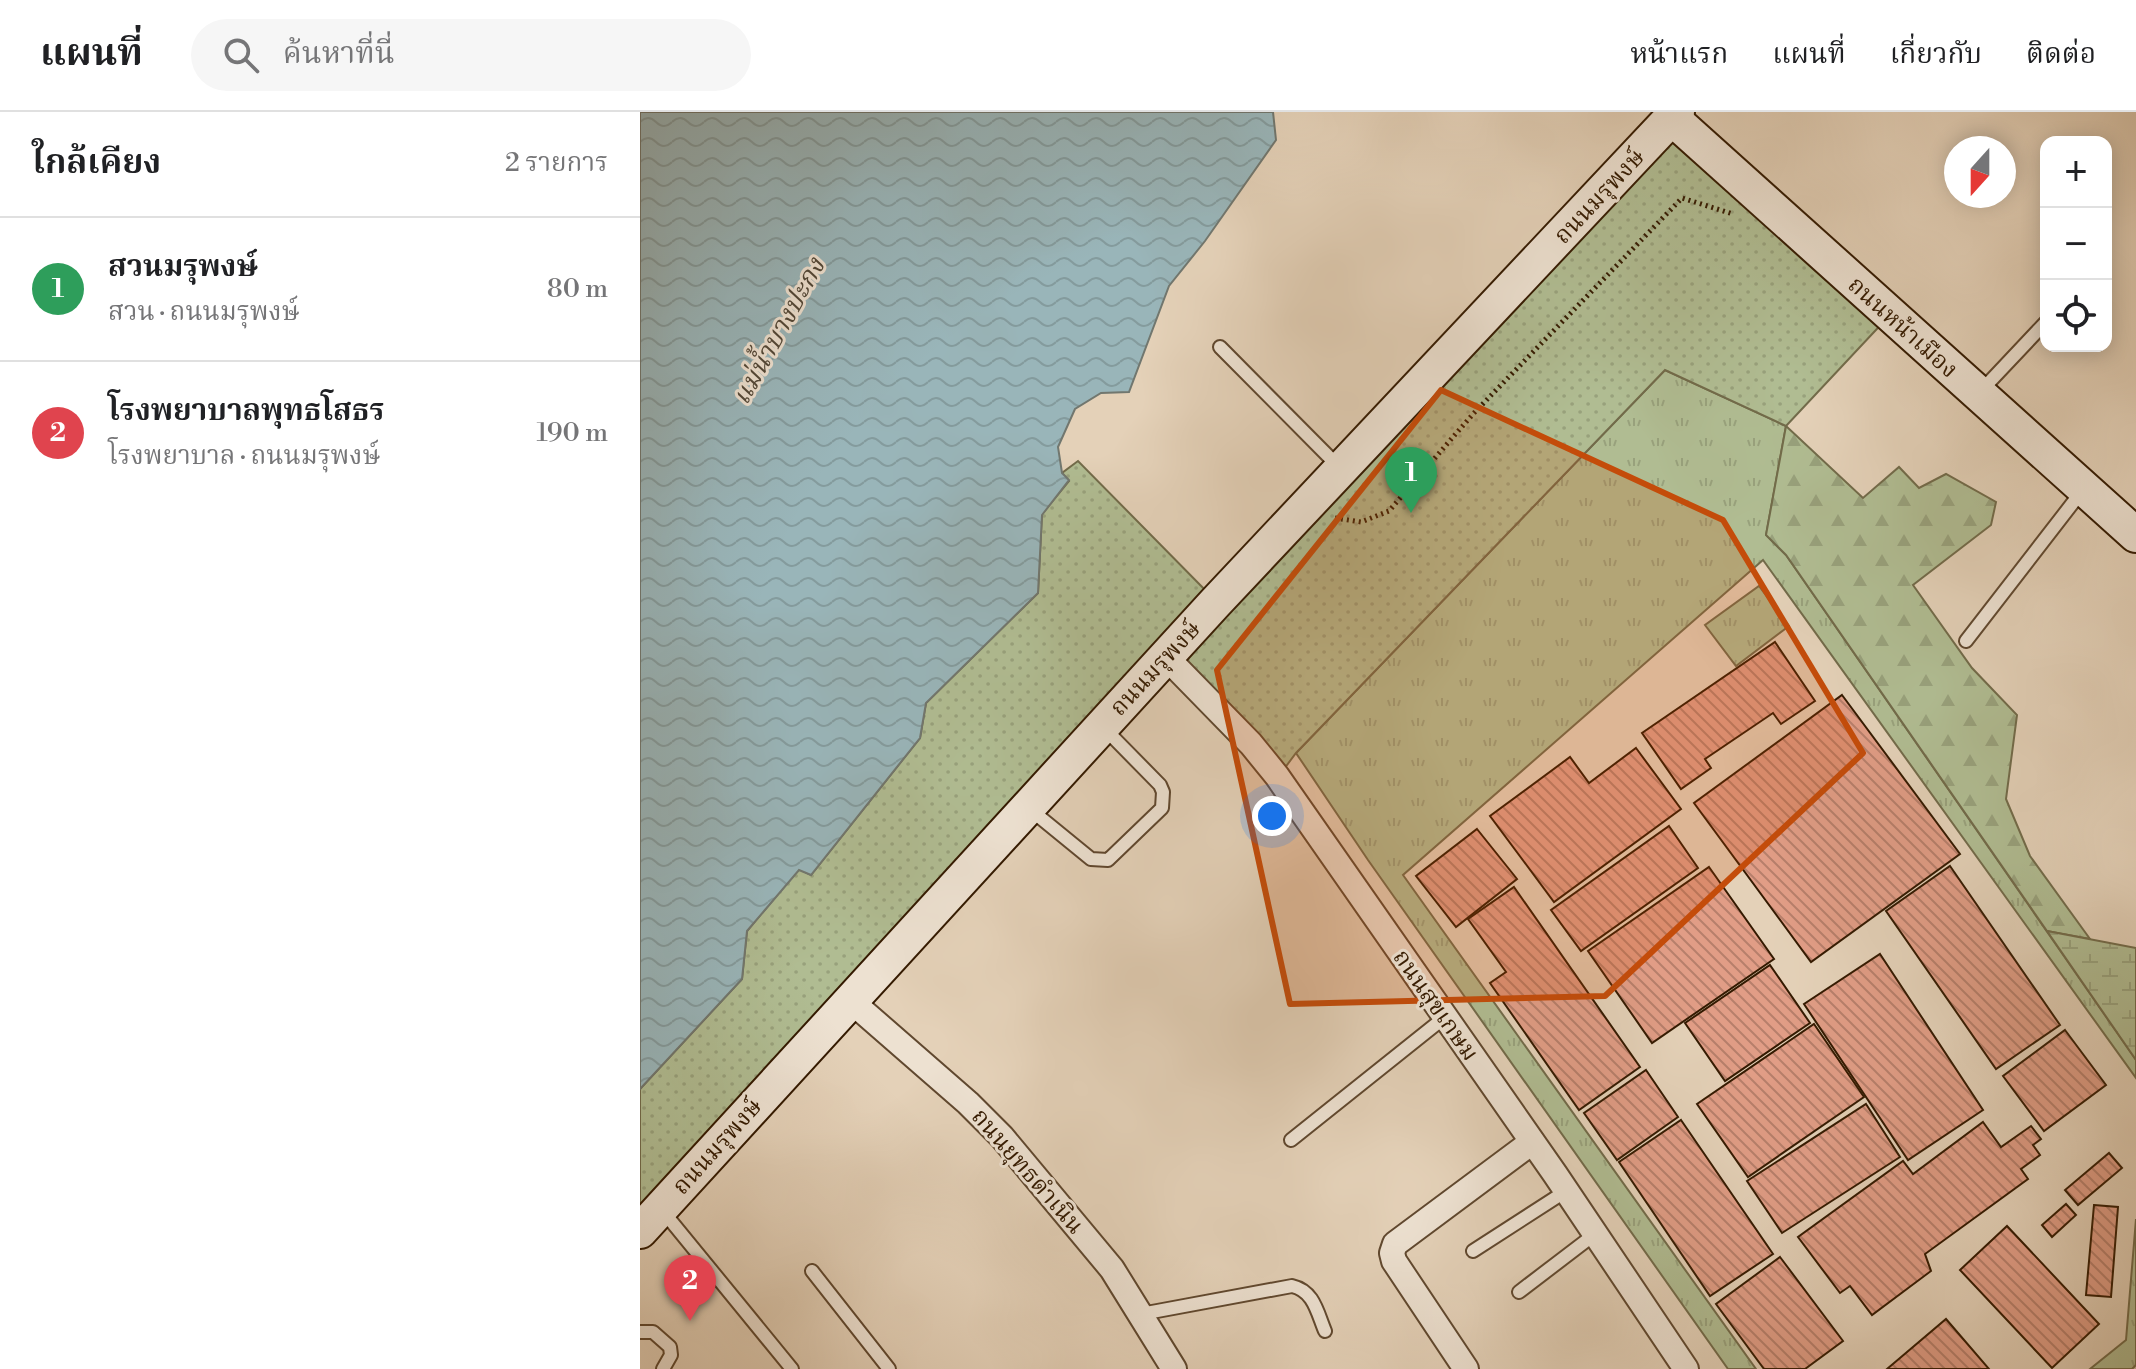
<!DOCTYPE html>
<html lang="th">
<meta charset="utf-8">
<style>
:root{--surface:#fff;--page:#f6f6f6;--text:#202124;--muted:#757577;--line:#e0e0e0;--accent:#8f2418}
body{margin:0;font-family:"Libre Bodoni","Noto Serif Thai",serif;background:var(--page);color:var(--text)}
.controls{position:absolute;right:24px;top:24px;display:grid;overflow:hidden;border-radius:16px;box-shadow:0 4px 20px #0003}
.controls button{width:72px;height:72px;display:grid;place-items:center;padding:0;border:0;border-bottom:2px solid var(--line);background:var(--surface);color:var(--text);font:40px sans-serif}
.compass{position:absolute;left:1304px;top:24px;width:72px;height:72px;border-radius:50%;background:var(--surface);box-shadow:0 4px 20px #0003;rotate:201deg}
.you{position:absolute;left:632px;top:704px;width:28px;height:28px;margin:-20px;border:6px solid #fff;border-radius:50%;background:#1a73e8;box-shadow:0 0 0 12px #1a73e833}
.badge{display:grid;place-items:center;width:52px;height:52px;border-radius:50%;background:var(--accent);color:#fff;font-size:26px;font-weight:700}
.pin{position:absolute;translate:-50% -66px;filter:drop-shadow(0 2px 4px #0008)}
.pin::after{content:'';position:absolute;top:42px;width:28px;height:24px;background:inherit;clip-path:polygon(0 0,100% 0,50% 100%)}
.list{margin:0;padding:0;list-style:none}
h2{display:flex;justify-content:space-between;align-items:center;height:104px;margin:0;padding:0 32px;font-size:34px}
h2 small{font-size:26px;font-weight:400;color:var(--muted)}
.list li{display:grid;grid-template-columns:52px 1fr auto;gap:24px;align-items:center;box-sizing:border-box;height:144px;padding:0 32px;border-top:2px solid var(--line)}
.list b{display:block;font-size:30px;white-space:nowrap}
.list p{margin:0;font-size:26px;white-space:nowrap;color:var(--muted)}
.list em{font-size:26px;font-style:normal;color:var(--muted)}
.icon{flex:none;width:44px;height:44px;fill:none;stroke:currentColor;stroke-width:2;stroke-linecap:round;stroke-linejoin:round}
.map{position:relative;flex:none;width:1496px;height:1257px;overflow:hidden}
header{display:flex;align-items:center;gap:48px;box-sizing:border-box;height:112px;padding:0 40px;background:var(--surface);border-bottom:2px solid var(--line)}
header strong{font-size:38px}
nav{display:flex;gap:44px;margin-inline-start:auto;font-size:28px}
.search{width:560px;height:72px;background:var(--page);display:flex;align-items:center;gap:20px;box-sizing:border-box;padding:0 28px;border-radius:44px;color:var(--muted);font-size:30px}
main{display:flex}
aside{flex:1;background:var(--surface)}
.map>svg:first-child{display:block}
.grass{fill:url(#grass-tufts);stroke:#726b4a;stroke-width:2}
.forest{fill:url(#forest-firs);stroke:#726b4a;stroke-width:2}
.wetland{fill:url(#wetland-marsh);stroke:#726b4a;stroke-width:2}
.park{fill:url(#park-dots);stroke:#726b4a;stroke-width:2}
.water{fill:url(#water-waves);stroke:#71776f;stroke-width:2}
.building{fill:url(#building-back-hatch);stroke:#341a01;stroke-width:2}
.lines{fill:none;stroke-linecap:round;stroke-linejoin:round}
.lane-casing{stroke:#60482f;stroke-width:16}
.street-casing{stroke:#60482f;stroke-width:28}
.secondary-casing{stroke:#341a01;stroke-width:38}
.path{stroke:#341a01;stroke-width:5;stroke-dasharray:2 4;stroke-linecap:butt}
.lane{stroke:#ede1d1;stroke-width:12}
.street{stroke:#ede1d1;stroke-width:24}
.secondary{stroke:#ede1d1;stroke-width:34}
.marked{fill:#c44c0a;fill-opacity:0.2;stroke:#c44c0a;stroke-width:6;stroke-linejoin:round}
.labels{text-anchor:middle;stroke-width:6;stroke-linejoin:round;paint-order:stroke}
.street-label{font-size:24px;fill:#341a01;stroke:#ede1d1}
.water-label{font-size:26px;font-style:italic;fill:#524838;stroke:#ede1d1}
</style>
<header>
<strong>แผนที่</strong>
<div class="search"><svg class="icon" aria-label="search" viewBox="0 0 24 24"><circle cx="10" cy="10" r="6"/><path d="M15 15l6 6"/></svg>ค้นหาที่นี่</div>
<nav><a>หน้าแรก</a><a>แผนที่</a><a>เกี่ยวกับ</a><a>ติดต่อ</a></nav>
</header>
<main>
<aside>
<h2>ใกล้เคียง<small>2 รายการ</small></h2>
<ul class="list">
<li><span class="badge" style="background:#2e9e5b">1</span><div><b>สวนมรุพงษ์</b><p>สวน · ถนนมรุพงษ์</p></div><em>80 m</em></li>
<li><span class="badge" style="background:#e0444e">2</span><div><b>โรงพยาบาลพุทธโสธร</b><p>โรงพยาบาล · ถนนมรุพงษ์</p></div><em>190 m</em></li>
</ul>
</aside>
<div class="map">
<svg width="1496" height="1257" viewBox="0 0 1496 1257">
<defs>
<pattern id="grass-tufts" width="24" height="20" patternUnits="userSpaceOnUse" patternTransform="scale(2)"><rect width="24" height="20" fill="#b0bc92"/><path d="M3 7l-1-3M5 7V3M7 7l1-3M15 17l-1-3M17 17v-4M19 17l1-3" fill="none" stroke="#98a17c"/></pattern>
<pattern id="forest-firs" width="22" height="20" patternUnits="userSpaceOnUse" patternTransform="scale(2)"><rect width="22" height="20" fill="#b0bc92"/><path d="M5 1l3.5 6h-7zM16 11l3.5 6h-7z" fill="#98a17c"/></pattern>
<pattern id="wetland-marsh" width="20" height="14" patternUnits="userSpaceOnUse" patternTransform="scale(2)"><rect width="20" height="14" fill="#b0bc92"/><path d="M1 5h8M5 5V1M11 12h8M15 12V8" fill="none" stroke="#98a17c"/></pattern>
<pattern id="park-dots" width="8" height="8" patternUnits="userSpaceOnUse" patternTransform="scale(2)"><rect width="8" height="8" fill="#b0bc92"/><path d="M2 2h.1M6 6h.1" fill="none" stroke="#98a17c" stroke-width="1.8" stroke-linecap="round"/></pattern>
<pattern id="water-waves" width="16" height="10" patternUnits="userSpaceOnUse" patternTransform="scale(2)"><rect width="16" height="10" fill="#99b5b9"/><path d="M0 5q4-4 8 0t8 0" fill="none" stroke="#849b9d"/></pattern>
<pattern id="building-back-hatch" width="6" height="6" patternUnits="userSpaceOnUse" patternTransform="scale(2)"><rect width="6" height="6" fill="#e19d86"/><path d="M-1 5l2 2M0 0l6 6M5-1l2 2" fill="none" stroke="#b77f6b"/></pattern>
</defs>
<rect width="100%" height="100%" fill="#e4d1b8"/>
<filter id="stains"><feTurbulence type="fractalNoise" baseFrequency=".0025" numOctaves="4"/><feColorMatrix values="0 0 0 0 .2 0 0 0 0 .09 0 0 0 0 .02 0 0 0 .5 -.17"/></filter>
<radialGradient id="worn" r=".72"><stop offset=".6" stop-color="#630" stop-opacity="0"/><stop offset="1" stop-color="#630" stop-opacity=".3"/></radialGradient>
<!-- grass -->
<g class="grass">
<path d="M 1025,258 L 1146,314 L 1126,423 L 1146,443 L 1496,948 L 1496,966 L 1123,448 L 763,763 L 1116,1257 L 1088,1257 L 728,748 L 656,641 Z"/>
<path d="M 1119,474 L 1149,514 L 1096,554 L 1065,513 Z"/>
<path d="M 1496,1107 L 1496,1253 L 1492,1257 L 1450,1257 L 1486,1228 Z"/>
</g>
<!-- forest -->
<path class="forest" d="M 1146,314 L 1223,386 L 1259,355 L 1279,376 L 1306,362 L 1356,390 L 1351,413 L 1273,473 L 1332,556 L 1377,603 L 1366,687 L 1390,744 L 1450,827 L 1407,819 L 1146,443 L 1126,423 Z"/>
<!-- wetland -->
<path class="wetland" d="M 1407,819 L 1496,836 L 1496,948 Z"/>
<!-- park -->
<path class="park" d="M 1035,17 L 1249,204 L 1146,314 L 1025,258 L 656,641 L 641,661 L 528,547 L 0,1117 L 0,977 L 102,867 L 107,819 L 159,757 L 171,763 L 280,626 L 286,591 L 398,481 L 402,402 L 429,369 L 422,361 L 438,349 L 574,487 Z"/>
<!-- water -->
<path class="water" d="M 0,0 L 633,0 L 636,28 L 565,129 L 529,174 L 489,280 L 461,281 L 435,297 L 418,335 L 422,361 L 429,368 L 402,403 L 398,481 L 286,591 L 280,626 L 171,763 L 159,758 L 107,819 L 102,867 L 0,977 Z"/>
<!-- building -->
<g class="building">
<path d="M 1135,530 L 1175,589 L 1141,612 L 1133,601 L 1065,647 L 1071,656 L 1041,677 L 1002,621 Z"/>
<path d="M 1202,583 L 1320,742 L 1171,850 L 1054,691 Z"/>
<path d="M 996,636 L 1041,697 L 914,790 L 850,704 L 930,645 L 949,671 Z"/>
<path d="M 1029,714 L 1058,756 L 941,839 L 911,798 Z"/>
<path d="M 837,717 L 877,767 L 816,815 L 776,764 Z"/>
<path d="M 1310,754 L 1420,913 L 1356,957 L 1246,799 Z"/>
<path d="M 1069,755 L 1134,847 L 1012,931 L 948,839 Z"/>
<path d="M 874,775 L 1000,955 L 939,998 L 850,871 L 866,860 L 828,807 Z"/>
<path d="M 1240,842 L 1343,998 L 1268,1048 L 1164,892 Z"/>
<path d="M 1130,853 L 1170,911 L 1085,969 L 1045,911 Z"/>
<path d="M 1174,912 L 1224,985 L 1108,1065 L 1057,992 Z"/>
<path d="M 1425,918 L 1466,973 L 1404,1019 L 1363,964 Z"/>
<path d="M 1006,958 L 1038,1005 L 977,1048 L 944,1001 Z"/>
<path d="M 1226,992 L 1260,1045 L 1142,1121 L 1107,1069 Z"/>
<path d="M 1041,1008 L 1133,1142 L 1070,1184 L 979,1050 Z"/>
<path d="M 1343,1010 L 1361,1035 L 1391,1014 L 1401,1027 L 1393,1033 L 1400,1043 L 1381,1057 L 1388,1067 L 1285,1142 L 1291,1159 L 1232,1203 L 1210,1174 L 1200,1181 L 1158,1125 L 1263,1049 L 1273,1062 Z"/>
<path d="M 1469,1041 L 1482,1056 L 1438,1093 L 1425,1078 Z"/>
<path d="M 1426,1092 L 1436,1103 L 1412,1125 L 1402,1113 Z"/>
<path d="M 1454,1093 L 1478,1095 L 1471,1185 L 1446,1183 Z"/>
<path d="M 1367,1114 L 1459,1212 L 1412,1256 L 1320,1158 Z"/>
<path d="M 1140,1145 L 1203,1229 L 1165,1257 L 1124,1257 L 1076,1192 Z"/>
<path d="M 1306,1207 L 1349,1257 L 1247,1257 Z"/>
</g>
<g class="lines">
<defs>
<g id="lane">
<path d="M 580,235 L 700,356"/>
<path d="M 1340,280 L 1406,210"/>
<path d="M 1326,529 L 1442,379"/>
<path d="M 391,698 L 451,747 L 468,748 L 522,696 L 523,680 L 520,673 L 464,616"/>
<path d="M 651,1028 L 805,905"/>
<path d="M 22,1098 L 152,1257"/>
<path d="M 833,1139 L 926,1079"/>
<path d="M 172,1159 L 249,1257"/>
<path d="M 879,1180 L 955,1122"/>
<path d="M 501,1202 L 652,1174 C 674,1179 677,1200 685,1219"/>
<path d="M 0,1220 L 13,1220 L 30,1235 L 31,1243 L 23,1257"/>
</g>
<g id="street">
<path d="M 526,545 L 611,632 L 637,664 L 915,1062 L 1046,1257"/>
<path d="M 211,889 L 328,991 L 362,1025 L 472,1157 L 534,1257"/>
<path d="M 826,1257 L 754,1149 L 752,1141 L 755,1132 L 892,1030"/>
</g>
<g id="secondary">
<path d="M 1032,6 L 1496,423"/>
<path d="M 0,1119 L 575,491 L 1037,0"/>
</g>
</defs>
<!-- lane casing -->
<use href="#lane" class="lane-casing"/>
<!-- street casing -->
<use href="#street" class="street-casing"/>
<!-- secondary casing -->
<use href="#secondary" class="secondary-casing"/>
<!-- path -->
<path class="path" d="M 695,406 L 721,410 L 749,399 L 833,302 L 1042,86 L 1093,102"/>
<!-- lane -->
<use href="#lane" class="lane"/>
<!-- street -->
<use href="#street" class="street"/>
<!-- secondary -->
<use href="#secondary" class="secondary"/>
</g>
<!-- marked area -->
<path class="marked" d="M 801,278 L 1083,408 L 1223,641 L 965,884 L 650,892 L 577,558 Z"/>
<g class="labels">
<!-- street labels -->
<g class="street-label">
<text transform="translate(959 84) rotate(-47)" y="8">ถนนมรุพงษ์</text>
<text transform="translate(1263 215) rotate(42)" y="8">ถนนหน้าเมือง</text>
<text transform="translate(515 556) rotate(-47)" y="8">ถนนมรุพงษ์</text>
<text transform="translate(796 893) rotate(55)" y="8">ถนนสุขเกษม</text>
<text transform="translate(77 1034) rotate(-48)" y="8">ถนนมรุพงษ์</text>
<text transform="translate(388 1059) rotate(49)" y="8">ถนนยุทธดำเนิน</text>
</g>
<!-- water labels -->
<g class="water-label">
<text transform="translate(138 219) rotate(-61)" y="9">แม่น้ำบางปะกง</text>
</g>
</g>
<rect width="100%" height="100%" filter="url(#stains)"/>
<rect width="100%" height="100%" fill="url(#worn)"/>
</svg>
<div class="controls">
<button>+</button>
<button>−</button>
<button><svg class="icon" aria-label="locate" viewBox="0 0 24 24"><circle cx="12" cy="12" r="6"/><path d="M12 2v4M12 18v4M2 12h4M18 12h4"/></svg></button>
</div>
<svg class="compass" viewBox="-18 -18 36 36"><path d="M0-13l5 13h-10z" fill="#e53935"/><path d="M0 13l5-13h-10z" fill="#757577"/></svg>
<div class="you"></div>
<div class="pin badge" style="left:771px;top:401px;background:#2e9e5b">1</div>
<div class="pin badge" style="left:50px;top:1209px;background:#e0444e">2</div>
</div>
</main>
